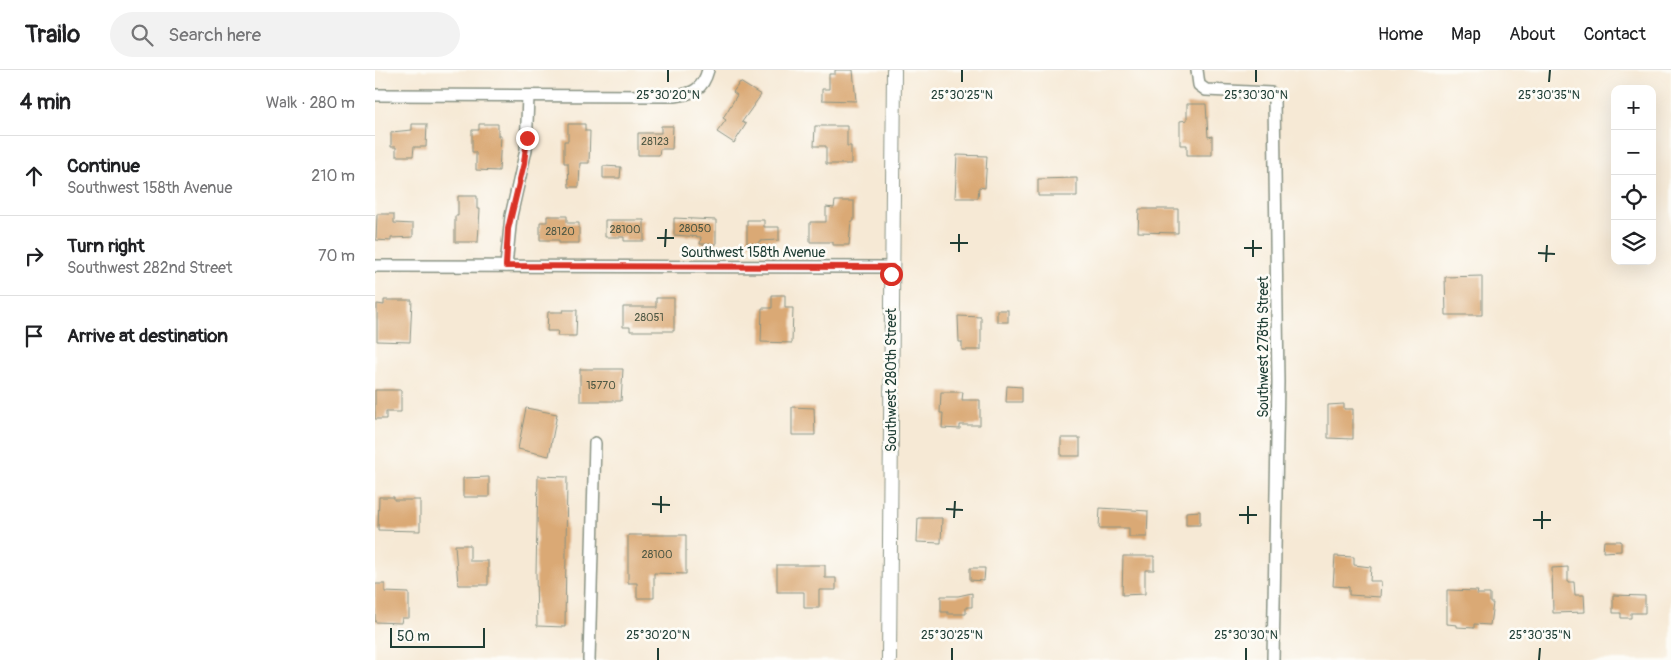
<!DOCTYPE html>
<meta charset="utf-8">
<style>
:root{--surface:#fff;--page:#f2f2f2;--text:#202124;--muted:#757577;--line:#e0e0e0}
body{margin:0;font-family:Pangolin,sans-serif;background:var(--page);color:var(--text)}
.controls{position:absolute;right:15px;top:15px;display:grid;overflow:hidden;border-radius:10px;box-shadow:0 5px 20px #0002}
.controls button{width:45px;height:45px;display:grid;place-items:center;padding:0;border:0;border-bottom:1px solid var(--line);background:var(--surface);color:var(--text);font:25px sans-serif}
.scale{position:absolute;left:15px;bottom:12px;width:95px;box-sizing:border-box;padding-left:5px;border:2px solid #1f3d34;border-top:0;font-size:14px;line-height:18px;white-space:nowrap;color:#1f3d34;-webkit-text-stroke:4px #fdfcf7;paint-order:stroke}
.stop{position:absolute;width:15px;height:15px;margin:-11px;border:4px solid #d93025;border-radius:50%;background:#fff}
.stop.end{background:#d93025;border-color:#fff;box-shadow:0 1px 5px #0008}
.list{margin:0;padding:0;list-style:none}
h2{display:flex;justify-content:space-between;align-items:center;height:65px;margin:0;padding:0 20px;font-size:21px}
h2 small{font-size:16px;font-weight:400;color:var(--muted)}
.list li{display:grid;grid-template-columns:32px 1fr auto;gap:15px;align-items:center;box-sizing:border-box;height:80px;padding:0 20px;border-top:1px solid var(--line)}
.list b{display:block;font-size:19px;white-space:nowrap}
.list p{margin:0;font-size:16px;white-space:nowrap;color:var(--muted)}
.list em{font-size:16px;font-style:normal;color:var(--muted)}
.icon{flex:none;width:28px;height:28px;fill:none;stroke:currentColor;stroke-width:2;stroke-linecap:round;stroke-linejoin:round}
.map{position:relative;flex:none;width:1296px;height:590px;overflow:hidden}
header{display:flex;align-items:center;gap:30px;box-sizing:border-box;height:70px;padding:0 25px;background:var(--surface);border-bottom:1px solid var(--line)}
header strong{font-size:24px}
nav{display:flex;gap:28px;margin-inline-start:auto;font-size:18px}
.search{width:350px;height:45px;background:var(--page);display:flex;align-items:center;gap:12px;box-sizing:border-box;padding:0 18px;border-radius:28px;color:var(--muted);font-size:19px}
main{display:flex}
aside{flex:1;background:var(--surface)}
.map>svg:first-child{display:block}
.building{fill:#daa975}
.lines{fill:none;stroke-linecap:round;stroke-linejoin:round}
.minor-casing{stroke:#8a9384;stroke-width:14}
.tertiary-casing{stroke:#8a9384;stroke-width:16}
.minor{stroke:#fff;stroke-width:11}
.tertiary{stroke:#fff;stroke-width:14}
.route{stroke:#d93025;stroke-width:6}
.ticks{fill:none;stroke:#1f3d34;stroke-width:2}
.labels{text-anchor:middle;stroke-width:5;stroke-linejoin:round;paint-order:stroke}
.number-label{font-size:11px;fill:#4e5844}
.street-label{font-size:14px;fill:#1f3d34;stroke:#fdfcf7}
.ticks-label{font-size:12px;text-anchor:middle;fill:#1f3d34;stroke:#fdfcf7;stroke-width:5;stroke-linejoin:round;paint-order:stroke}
</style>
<header>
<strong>Trailo</strong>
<div class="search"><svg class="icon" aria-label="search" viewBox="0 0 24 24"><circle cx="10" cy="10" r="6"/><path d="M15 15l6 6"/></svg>Search here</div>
<nav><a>Home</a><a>Map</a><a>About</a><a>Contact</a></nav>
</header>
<main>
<aside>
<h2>4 min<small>Walk · 280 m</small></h2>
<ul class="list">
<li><svg class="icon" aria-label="ahead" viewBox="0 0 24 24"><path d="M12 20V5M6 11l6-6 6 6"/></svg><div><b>Continue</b><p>Southwest 158th Avenue</p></div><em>210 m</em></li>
<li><svg class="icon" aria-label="right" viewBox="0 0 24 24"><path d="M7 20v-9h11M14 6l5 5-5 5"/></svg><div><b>Turn right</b><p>Southwest 282nd Street</p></div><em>70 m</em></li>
<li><svg class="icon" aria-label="arrive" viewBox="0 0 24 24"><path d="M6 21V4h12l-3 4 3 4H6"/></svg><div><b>Arrive at destination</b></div></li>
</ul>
</aside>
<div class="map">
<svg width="1296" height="590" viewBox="0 0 1296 590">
<rect width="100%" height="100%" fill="#fdfcf7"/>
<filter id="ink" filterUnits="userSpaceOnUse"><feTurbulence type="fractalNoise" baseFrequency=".02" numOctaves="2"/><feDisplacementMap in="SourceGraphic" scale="10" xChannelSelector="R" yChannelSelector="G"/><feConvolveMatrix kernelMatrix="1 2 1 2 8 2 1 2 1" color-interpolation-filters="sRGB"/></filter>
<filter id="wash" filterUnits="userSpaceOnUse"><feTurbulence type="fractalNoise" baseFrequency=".0096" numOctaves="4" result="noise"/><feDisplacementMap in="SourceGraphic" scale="20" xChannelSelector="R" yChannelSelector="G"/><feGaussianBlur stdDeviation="1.12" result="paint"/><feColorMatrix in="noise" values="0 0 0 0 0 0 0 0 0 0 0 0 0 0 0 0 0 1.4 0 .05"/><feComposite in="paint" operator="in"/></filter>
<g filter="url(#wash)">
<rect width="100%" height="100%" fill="#f6e9d5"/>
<g id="blocks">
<!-- building -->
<g class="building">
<path d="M 460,0 L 478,0 L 481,31 L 447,30 L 447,19 L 454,19 L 454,4 L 460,4 Z"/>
<path d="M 365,12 L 386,25 L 367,52 L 371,54 L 359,73 L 342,62 L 351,50 L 348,48 L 362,25 L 358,22 Z"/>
<path d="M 812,34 L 831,34 L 833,67 L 837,66 L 837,85 L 812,85 L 812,75 L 805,75 L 805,51 L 812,50 Z"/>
<path d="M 37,54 L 52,54 L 51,77 L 39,77 L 38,86 L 21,86 L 21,77 L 16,77 L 16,62 L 37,60 Z"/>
<path d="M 104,54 L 123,54 L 123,66 L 126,66 L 124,101 L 101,100 L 101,82 L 97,82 L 97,60 L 104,60 Z"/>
<path d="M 193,54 L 210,54 L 210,61 L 215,61 L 214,93 L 205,93 L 204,117 L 194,117 L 193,93 L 189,93 L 189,71 L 193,71 Z"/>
<path d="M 286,56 L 298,56 L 297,79 L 285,79 L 284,85 L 263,85 L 263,63 L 286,63 Z"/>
<path d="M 440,56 L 472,56 L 472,76 L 476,76 L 476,94 L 451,94 L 451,76 L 439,76 Z"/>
<path d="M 582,85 L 612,86 L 610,118 L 604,117 L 603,128 L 580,128 Z"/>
<path d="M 228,96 L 246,97 L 245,108 L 228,108 Z"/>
<path d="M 702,108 L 702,126 L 663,126 L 663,109 Z"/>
<path d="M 83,126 L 102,126 L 102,139 L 105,139 L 103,172 L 80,172 L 80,146 L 83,146 Z"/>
<path d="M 460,131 L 479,131 L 479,151 L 476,151 L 474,175 L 458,175 L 458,172 L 435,172 L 435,152 L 451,152 L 451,137 L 459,138 Z"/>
<path d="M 764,139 L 803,139 L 803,163 L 763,162 Z"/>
<path d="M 2,144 L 19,144 L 19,153 L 38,154 L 38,167 L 16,168 L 16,171 L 1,170 Z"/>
<path d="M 172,146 L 192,146 L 192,153 L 204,153 L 204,173 L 184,173 L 184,170 L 165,170 L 165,152 L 172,152 Z"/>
<path d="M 299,148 L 341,150 L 341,174 L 325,174 L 326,167 L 299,165 Z"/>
<path d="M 230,150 L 269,150 L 269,171 L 249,171 L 249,167 L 230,167 Z"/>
<path d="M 372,150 L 389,150 L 389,157 L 404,157 L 404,170 L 384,171 L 384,174 L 372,173 Z"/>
<path d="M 1107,206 L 1107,245 L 1071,245 L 1070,207 Z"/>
<path d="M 397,225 L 410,225 L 410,238 L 418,238 L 417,273 L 386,272 L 387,238 L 397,238 Z"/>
<path d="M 281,228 L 299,228 L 299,261 L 255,261 L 255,257 L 248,257 L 248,237 L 281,237 Z"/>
<path d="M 9,230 L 37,230 L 35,272 L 2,271 L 2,234 L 9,235 Z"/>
<path d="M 188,240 L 202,240 L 201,266 L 182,266 L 183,261 L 172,261 L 173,242 L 188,242 Z"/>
<rect x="622" y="240" width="11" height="12"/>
<path d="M 583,246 L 606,247 L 606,280 L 587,280 L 587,272 L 584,272 Z"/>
<path d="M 205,299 L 248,299 L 246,331 L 205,331 Z"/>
<path d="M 632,316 L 647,317 L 647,332 L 631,332 Z"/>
<path d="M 0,320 L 26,320 L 26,342 L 11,342 L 11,349 L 0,349 Z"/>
<path d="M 566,322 L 588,322 L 587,330 L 605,330 L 605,355 L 585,355 L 585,359 L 567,358 L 568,343 L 565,343 Z"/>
<path d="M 969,334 L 969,339 L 978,339 L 978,369 L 953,368 L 953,335 Z"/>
<path d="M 417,337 L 439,338 L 440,365 L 417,365 Z"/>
<path d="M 151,338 L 182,344 L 174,386 L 143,379 Z"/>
<rect x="686" y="368" width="19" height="18"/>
<path d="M 163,406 L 192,407 L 190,557 L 162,556 L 161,504 Z"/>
<path d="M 114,407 L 114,427 L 88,427 L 88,408 Z"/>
<path d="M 4,427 L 19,427 L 19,430 L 45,430 L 45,461 L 3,460 Z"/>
<path d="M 725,438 L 773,441 L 772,467 L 754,467 L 754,458 L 724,458 Z"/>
<path d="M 825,441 L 825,455 L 811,455 L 811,442 Z"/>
<path d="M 543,448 L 567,448 L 566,473 L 542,472 Z"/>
<path d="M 253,465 L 311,465 L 311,504 L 279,503 L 279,528 L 262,528 L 262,513 L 253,513 Z"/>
<path d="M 1229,471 L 1246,471 L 1246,481 L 1228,482 Z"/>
<path d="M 80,475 L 95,475 L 95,491 L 113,491 L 113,515 L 83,515 Z"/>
<path d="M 748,486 L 779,486 L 779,500 L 770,500 L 770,524 L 747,525 Z"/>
<path d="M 960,486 L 979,487 L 979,495 L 996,497 L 995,511 L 1006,511 L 1005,527 L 974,525 L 974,517 L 958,516 Z"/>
<path d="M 402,495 L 450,495 L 450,508 L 461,508 L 461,520 L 444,520 L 444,538 L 429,538 L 429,522 L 402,522 Z"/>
<path d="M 1193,497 L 1193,512 L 1199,512 L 1200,525 L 1209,525 L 1210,542 L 1178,543 L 1177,498 Z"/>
<path d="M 595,498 L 610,498 L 609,511 L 595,510 Z"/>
<path d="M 0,514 L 10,514 L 10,522 L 34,523 L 34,548 L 27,548 L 26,553 L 0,552 Z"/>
<path d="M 1072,520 L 1103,521 L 1102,524 L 1115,524 L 1115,533 L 1118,533 L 1115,555 L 1099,554 L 1099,558 L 1082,557 L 1082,555 L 1072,554 Z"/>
<path d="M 597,523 L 597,537 L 591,537 L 591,544 L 573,544 L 573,542 L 566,542 L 566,526 L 583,526 Z"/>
<path d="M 1238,525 L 1270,526 L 1270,543 L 1256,543 L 1256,548 L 1246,548 L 1246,543 L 1238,543 Z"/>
</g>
</g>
</g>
<g filter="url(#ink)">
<use href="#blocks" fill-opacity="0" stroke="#8a9384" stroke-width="1"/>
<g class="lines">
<defs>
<g id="minor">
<path d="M 822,0 L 824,15 L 831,20 L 896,23 L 899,29 L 903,312 L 898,590"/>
<path d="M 0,25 L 300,26 C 318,24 328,19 333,0"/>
<path d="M 0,196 L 517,197"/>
<path d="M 131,196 L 136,146 L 151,80 L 153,26"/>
<path d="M 214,590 L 220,373"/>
</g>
<path id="tertiary" d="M 514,590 L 519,0"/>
</defs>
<!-- minor casing -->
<use href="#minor" class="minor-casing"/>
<!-- tertiary casing -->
<use href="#tertiary" class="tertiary-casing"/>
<!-- minor -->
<use href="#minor" class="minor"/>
<!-- tertiary -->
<use href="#tertiary" class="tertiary"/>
</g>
</g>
<g class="lines" filter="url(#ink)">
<!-- route -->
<path class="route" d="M 152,68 L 149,93 L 133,159 L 131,196 L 517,197 L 516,204"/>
</g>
<!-- ticks -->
<path class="ticks" d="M 293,12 L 293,0M 587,12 L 587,0M 881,12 L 881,0M 1174,12 L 1175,0M 282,168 L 299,168M 575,173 L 593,173M 290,177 L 291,159M 869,178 L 887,178M 584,182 L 584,164M 1163,183 L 1180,184M 878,187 L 878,170M 1171,192 L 1172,175M 277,434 L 295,435M 571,439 L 588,440M 286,443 L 286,426M 864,445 L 882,445M 579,448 L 580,431M 1158,450 L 1176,450M 873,454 L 873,436M 1167,459 L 1167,441M 283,590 L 283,578M 577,590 L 577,578M 871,590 L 871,578M 1164,590 L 1165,578"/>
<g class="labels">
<!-- number labels -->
<g class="number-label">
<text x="280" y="75">28123</text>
<text x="320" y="162">28050</text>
<text x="250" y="163">28100</text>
<text x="185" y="165">28120</text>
<text x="274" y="251">28051</text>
<text x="226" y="319">15770</text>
<text x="282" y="488">28100</text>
</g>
<!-- street labels -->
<g class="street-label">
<text x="378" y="187">Southwest 158th Avenue</text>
<text transform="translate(888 277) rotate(-90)" y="5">Southwest 278th Street</text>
<text transform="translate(516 310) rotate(-90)" y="5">Southwest 280th Street</text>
</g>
</g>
<g class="ticks-label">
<text x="293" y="29">25°30'20"N</text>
<text x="587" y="29">25°30'25"N</text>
<text x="881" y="29">25°30'30"N</text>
<text x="1174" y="29">25°30'35"N</text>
<text x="283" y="569">25°30'20"N</text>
<text x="577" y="569">25°30'25"N</text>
<text x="871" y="569">25°30'30"N</text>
<text x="1165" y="569">25°30'35"N</text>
</g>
</svg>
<div class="controls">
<button>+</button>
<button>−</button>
<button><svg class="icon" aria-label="locate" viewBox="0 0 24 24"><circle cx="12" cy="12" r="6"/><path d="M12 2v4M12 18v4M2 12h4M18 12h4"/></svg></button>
<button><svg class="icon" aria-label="layers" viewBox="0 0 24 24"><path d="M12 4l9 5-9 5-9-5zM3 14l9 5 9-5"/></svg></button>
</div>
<div class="scale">50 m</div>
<div class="stop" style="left:516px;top:204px"></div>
<div class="stop end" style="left:152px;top:68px"></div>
</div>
</main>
